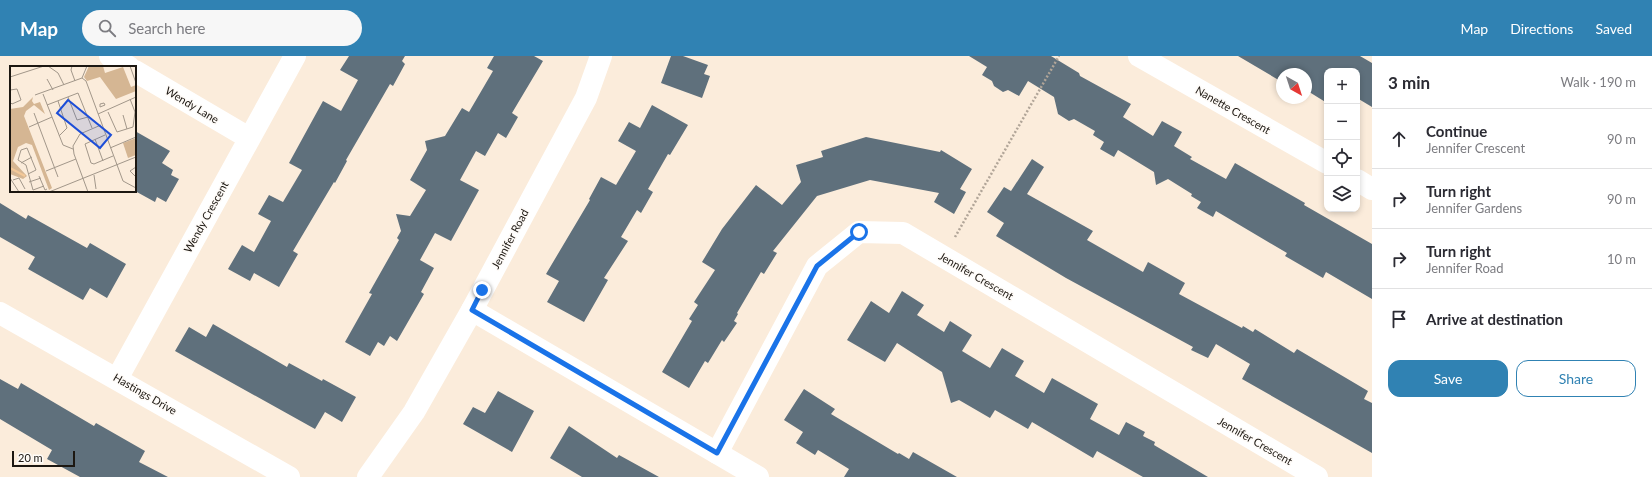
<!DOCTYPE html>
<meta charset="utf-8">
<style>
:root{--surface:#fff;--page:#f7f7f7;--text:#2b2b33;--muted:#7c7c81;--line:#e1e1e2;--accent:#3082b3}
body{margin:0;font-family:Lato,sans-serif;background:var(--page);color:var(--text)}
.controls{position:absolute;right:12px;top:12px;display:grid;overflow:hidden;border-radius:8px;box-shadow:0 2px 6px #0003}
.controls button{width:36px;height:36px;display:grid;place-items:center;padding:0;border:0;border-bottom:1px solid var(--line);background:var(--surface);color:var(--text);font:20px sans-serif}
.compass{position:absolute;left:1276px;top:12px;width:36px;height:36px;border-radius:50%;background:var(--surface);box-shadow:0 2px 6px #0003;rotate:141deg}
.scale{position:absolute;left:12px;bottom:10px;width:63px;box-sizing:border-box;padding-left:4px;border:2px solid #1c1711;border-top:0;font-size:11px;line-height:14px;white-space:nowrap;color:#1c1711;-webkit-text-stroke:3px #fefbf8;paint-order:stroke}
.stop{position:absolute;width:12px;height:12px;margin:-9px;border:3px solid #1a73e8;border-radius:50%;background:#fff}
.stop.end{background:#1a73e8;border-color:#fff;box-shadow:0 1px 4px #0008}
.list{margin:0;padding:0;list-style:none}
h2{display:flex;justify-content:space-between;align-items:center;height:52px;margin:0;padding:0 16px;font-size:17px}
h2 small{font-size:13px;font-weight:400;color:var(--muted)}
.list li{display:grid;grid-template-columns:26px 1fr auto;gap:12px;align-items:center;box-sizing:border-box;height:60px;padding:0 16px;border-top:1px solid var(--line)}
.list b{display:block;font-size:15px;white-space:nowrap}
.list p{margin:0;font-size:13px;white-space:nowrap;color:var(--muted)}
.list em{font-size:13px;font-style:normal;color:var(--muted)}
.actions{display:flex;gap:8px;padding:12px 16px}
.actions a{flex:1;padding:9px 0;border:1px solid var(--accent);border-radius:12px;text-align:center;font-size:14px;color:var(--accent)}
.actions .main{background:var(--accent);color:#fff}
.icon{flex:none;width:22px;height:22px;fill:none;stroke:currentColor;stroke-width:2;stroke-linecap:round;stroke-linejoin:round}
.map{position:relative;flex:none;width:1372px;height:421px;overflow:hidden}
header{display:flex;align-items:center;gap:24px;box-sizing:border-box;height:56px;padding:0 20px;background:var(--accent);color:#fff}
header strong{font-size:19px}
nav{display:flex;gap:22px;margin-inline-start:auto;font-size:14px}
.search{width:280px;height:36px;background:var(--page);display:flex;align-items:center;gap:10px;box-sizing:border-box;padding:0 14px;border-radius:22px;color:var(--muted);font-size:15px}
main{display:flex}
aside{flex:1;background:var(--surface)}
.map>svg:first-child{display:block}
.building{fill:#5f707c}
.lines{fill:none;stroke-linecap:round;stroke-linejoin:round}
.path{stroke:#b1a598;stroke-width:2.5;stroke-dasharray:2 2;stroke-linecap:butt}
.minor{stroke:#fff;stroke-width:22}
.route{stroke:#1a73e8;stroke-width:5}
.labels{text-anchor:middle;stroke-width:3;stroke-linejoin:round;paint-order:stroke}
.street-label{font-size:11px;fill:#1c1711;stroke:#fefbf8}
.inset-river{fill:none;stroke:#f3c898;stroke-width:2}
.inset-road{fill:none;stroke:#a2978a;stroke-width:1}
.view{fill:#1d4ed8;fill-opacity:0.15;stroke:#1d4ed8;stroke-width:2}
.inset-edge{fill:none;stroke:#1c1711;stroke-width:2}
</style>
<header>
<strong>Map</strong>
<div class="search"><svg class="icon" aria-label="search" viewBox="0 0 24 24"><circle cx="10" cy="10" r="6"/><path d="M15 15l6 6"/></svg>Search here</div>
<nav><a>Map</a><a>Directions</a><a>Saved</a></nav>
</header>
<main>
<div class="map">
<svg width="1372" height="421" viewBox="0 0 1372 421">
<rect width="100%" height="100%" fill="#fbecdb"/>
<!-- building -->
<g class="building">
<path d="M 349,0 L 405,0 L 402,5 L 405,8 L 393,30 L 390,28 L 346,104 L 347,105 L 335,127 L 334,126 L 293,195 L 298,198 L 279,231 L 254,217 L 250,225 L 228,213 L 242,189 L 254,196 L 271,165 L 258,158 L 269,139 L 283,146 L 302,114 L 289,107 L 323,45 L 341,55 L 358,24 L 340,14 Z"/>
<path d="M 494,0 L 534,0 L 543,5 L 512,57 L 518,61 L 506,82 L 498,77 L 485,100 L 476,95 L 460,124 L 479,134 L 451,185 L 435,177 L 420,204 L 434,212 L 421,236 L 424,238 L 397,285 L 390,280 L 384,290 L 378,286 L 370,300 L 345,286 L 372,238 L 369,237 L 399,184 L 397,182 L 401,175 L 396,158 L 410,160 L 426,134 L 410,124 L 427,94 L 425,85 L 445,80 L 462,52 L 469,56 L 493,15 L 487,12 Z"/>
<path d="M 671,0 L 683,0 L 708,9 L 704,18 L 710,20 L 702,42 L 661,27 Z"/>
<path d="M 969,0 L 1051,0 L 1079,17 L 1080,20 L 1131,48 L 1123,61 L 1153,80 L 1162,65 L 1182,76 L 1174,90 L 1192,101 L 1190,103 L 1226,123 L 1235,107 L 1305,147 L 1304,149 L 1372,188 L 1372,243 L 1326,216 L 1323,222 L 1285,200 L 1287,197 L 1216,155 L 1213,161 L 1197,152 L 1201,146 L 1191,140 L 1192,138 L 1168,123 L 1156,129 L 1154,116 L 1118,94 L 1114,101 L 1100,93 L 1104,86 L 1093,79 L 1095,75 L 1074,63 L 1069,65 L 1058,58 L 1054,41 L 1028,25 L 1019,40 L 1008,34 L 1003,36 L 994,30 L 992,25 L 982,19 L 987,11 Z"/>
<path d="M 1238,0 L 1360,0 L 1372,7 L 1372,51 L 1357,42 L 1357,15 L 1327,15 L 1327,47 L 1306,34 L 1306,18 L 1282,18 L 1282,26 Z"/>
<path d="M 652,49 L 688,69 L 670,99 L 668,98 L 648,133 L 653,136 L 641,157 L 637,154 L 621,181 L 628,185 L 604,222 L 608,224 L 584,266 L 547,246 L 559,225 L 546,218 L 590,144 L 589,143 L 601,121 L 616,129 L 636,95 L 618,85 L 629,66 L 640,72 Z"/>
<path d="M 135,75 L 170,95 L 162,107 L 173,114 L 171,119 L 179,123 L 166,146 L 157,141 L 155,146 L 135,135 Z"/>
<path d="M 866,81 L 940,96 L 941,94 L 972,113 L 960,133 L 966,136 L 954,158 L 934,146 L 939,137 L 870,124 L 817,140 L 773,195 L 777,197 L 764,218 L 761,216 L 737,257 L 738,258 L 734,265 L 737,267 L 724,286 L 722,284 L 708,307 L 705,305 L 689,332 L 662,316 L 692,265 L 689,263 L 698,249 L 694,246 L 715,214 L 702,206 L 722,173 L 756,129 L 782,149 L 801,126 L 796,109 L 823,101 L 821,95 Z"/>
<path d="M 1032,103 L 1044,111 L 1027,138 L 1093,175 L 1087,184 L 1143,216 L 1148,206 L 1185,227 L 1179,238 L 1242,272 L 1243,270 L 1253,276 L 1255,273 L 1294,297 L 1297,293 L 1368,335 L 1364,343 L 1372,347 L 1372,397 L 1242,323 L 1250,308 L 1216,288 L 1208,302 L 1191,294 L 1193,291 L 1066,222 L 996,180 L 1004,167 L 987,156 L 1004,131 L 1011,135 Z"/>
<path d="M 0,147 L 26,163 L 28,159 L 87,192 L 90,187 L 126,208 L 107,242 L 90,232 L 83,244 L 28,213 L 35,201 L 0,181 Z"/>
<path d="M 902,235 L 924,249 L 917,259 L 944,276 L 950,265 L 972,279 L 962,295 L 990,312 L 1002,292 L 1024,305 L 1015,320 L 1044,337 L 1052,322 L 1098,348 L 1090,363 L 1119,379 L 1126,366 L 1145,376 L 1143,380 L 1155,386 L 1154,389 L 1208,421 L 1143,421 L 1097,395 L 1093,402 L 1032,366 L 1028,373 L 995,354 L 990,362 L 959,344 L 951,347 L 942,316 L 897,287 L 885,306 L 847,284 L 871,245 L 889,257 Z"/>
<path d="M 213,268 L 287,311 L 289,307 L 322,325 L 323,323 L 356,341 L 342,366 L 325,356 L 315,373 L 175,295 L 189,271 L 206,281 Z"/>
<path d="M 0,323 L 18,333 L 21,327 L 94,370 L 96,367 L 145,395 L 139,406 L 168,421 L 80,421 L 47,403 L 52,394 L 0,363 Z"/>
<path d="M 804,333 L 835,353 L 831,358 L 898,398 L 899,397 L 909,403 L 913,396 L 957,421 L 844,421 L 849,413 L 818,394 L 815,399 L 796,387 L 803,376 L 784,364 Z"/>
<path d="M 498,335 L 534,355 L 512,396 L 463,368 L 473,351 L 485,357 Z"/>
<path d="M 569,370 L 617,402 L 619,399 L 659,421 L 582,421 L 550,402 Z"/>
</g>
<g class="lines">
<!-- path -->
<path class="path" d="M 955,181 L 1059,0"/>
<!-- minor -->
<g class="minor">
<path d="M 110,0 L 129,11"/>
<path d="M 1139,0 L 1327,107"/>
<path d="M 135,15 L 249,82"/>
<path d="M 1357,124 L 1372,133"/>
<path d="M 472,254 L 758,421"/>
<path d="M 0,257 L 289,421"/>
<path d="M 117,323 L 295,0"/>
<path d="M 717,397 L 817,210 L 859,176 L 903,177 L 1317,421"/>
<path d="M 368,421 L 414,356 L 472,254 L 586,42 L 601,0"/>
</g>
</g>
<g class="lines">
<!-- route -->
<path class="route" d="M 482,234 L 472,254 L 717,397 L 817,210 L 859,176"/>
</g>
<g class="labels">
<!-- street labels -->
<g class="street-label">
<text transform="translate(192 49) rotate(31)" y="4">Wendy Lane</text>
<text transform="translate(1233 54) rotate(30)" y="4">Nanette Crescent</text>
<text transform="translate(206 161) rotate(-61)" y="4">Wendy Crescent</text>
<text transform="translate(510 183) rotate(-62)" y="4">Jennifer Road</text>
<text transform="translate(976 220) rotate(30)" y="4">Jennifer Crescent</text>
<text transform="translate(145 338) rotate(30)" y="4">Hastings Drive</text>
<text transform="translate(1255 385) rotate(30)" y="4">Jennifer Crescent</text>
</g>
</g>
<!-- overview -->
<g transform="translate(10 10)">
<rect width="126" height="126" fill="#fbecdb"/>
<path d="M 79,0 L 93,0 L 95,7 L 113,1 L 121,21 L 126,19 L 126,25 L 106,33 L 90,11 L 77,15 L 74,11 ZM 23,31 L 22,35 L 24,38 L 30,36 L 35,48 L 24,39 L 16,45 L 14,50 L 42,122 L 39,124 L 22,79 L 16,77 L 8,81 L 3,95 L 17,110 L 13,113 L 0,108 L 0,43 L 13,41 ZM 126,72 L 126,89 L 118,92 L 113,77 Z" fill="#d5b693"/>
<path class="inset-river" d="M 0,102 L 15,110"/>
<path class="inset-road" d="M 38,0 L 48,7 L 54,19M 62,0 L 61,4 L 65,15M 120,0 L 126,17M 0,11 L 34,0M 72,12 L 76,15 L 113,115 L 126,122M 37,13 L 43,24M 0,24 L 7,23 L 11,34 L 2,38 L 0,36M 33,28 L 53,79 L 63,83M 25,29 L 72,12 L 77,0M 58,31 L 67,54 L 78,51M 48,35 L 57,62 L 49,70M 94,37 L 95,39 L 90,41 L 90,38 ZM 37,39 L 68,27 L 82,62M 98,46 L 107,66 L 123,61 L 125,46 L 120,33M 24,47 L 48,111M 88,48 L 126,31M 113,49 L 117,63M 19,61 L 42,51M 95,69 L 75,78 L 81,97 L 84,98 L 103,90M 85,73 L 93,95M 100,82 L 126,71M 11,97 L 22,91M 126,101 L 120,105 L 126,111M 36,105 L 66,93M 18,108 L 26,104 L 17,82 L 11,84 L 8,94 L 16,99 L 23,124 L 34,120M 84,109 L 86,123M 29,110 L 35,124 L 37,123M 0,112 L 9,126M 3,114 L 9,112 L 15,123M 19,116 L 31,112M 39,126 L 126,91M 78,126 L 64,88 L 63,80 L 70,68 L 91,59"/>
<path class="view" d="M 58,34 L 101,69 L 90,82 L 47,47 Z"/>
<rect width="126" height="126" class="inset-edge"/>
</g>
</svg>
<div class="controls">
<button>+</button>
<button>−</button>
<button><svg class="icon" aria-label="locate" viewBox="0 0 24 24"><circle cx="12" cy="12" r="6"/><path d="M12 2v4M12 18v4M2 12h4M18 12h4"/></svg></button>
<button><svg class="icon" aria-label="layers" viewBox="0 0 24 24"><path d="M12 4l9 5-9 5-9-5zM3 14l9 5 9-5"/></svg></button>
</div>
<svg class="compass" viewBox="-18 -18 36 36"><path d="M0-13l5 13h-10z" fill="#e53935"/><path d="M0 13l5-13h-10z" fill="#7c7c81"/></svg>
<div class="scale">20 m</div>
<div class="stop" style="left:859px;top:176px"></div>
<div class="stop end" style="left:482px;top:234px"></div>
</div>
<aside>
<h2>3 min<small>Walk · 190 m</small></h2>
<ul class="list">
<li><svg class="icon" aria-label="ahead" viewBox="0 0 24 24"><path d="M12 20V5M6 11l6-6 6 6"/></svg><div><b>Continue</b><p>Jennifer Crescent</p></div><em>90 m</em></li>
<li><svg class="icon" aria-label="right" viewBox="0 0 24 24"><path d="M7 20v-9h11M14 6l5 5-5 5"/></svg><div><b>Turn right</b><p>Jennifer Gardens</p></div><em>90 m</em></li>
<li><svg class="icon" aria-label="right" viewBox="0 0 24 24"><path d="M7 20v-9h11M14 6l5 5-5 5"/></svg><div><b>Turn right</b><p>Jennifer Road</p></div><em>10 m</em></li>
<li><svg class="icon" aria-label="arrive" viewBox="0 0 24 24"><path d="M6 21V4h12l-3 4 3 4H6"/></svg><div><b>Arrive at destination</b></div></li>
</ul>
<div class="actions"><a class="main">Save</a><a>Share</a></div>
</aside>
</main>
